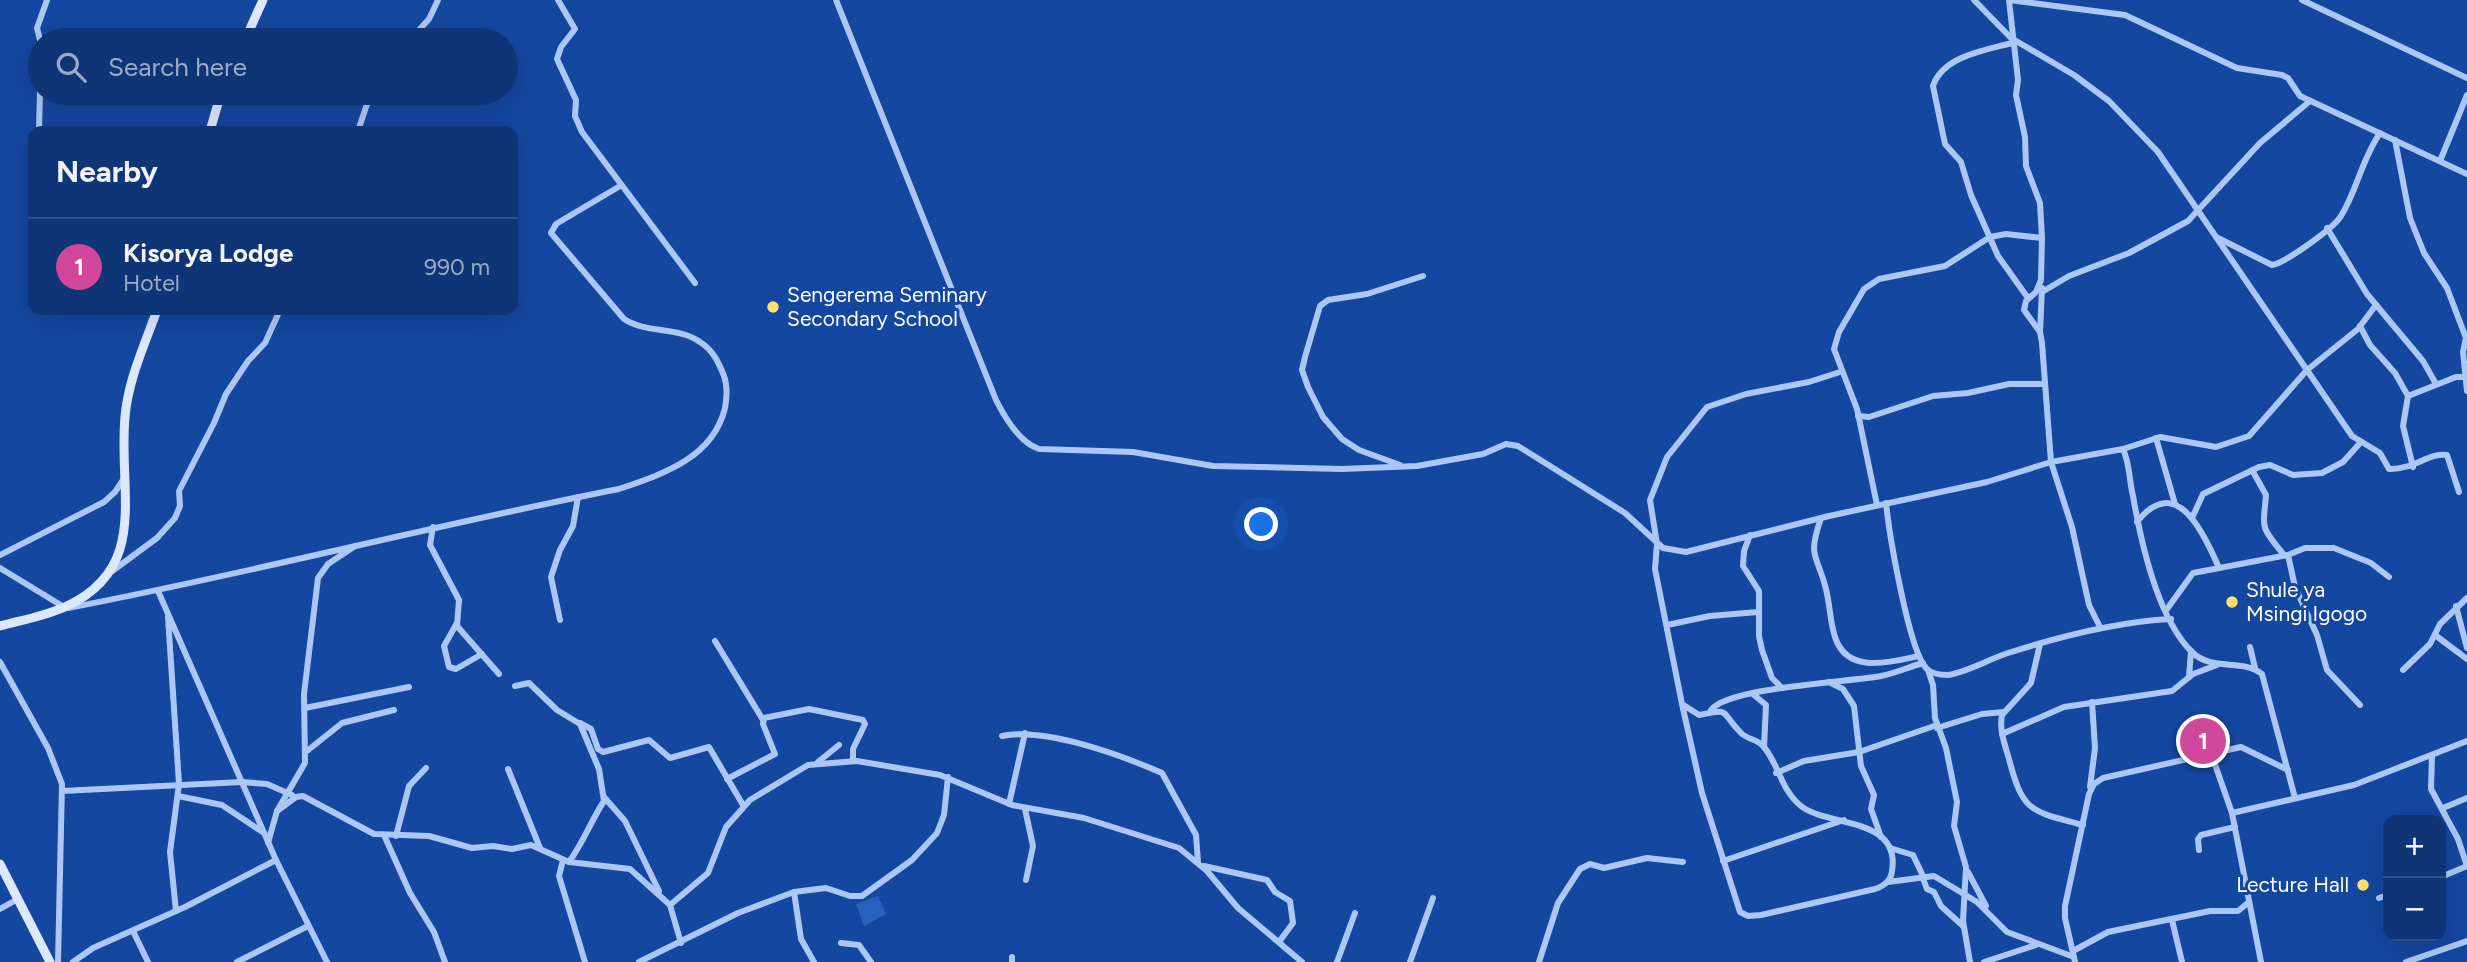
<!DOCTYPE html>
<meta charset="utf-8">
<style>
:root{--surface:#0f3577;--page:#183d7c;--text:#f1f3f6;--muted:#9babc6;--line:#2f5089;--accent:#ffdf6f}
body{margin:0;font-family:Figtree,sans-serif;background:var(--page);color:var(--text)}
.controls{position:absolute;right:21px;bottom:21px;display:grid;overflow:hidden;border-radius:14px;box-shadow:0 7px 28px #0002}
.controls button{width:63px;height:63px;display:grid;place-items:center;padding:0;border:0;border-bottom:2px solid var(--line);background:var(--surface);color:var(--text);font:35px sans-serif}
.you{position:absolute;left:1262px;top:525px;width:24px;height:24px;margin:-18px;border:5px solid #fff;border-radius:50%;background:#1a73e8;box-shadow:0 0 0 10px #1a73e833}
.badge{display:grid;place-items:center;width:46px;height:46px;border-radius:50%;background:var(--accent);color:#fff;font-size:23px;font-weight:700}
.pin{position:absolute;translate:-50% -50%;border:4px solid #fff;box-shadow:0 2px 7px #0006}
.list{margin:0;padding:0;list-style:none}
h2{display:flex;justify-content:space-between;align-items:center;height:91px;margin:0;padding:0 28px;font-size:30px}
h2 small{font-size:23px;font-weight:400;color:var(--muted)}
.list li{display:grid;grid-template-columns:46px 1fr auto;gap:21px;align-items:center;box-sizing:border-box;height:98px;padding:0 28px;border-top:2px solid var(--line)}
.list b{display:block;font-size:26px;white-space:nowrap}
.list p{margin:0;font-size:23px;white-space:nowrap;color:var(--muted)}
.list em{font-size:23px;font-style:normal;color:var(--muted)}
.icon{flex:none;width:38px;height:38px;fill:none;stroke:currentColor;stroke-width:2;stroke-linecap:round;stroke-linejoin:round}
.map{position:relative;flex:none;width:2467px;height:962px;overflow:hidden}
.search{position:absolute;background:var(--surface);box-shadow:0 7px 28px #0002;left:28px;top:28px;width:490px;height:77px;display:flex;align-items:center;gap:18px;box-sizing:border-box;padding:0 24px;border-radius:38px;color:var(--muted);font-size:26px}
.panel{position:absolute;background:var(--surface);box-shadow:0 7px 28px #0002;left:28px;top:126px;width:490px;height:189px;border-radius:14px}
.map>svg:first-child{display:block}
.green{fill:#2760bd}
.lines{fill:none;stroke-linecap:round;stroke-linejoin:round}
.street{stroke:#acc7f4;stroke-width:6}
.secondary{stroke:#dce8fd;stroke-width:9}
.poi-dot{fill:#ffdf6f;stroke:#14479f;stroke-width:2.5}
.labels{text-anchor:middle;stroke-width:6;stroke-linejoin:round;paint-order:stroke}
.poi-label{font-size:21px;fill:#fff;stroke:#14479f;text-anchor:start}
</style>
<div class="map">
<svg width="2467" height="962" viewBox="0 0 2467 962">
<rect width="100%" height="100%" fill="#14479f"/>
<!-- green -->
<path class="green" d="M 878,896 L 886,914 L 864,926 L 856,904 Z"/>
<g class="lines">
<!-- street -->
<g class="street">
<path d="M 558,0 L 575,29 L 561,47 L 557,59 L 576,100 L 575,116 L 582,132 L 695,283"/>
<path d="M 836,0 L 996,400 C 1005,418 1019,442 1039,449 L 1133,452 L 1213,466 L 1342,469 L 1417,466 L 1483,454 L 1506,444 L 1518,446 L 1625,513 L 1663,548 L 1686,552 L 1829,516 L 1987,482 L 2051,462 L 2042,343 L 2040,332 L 2024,310 L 2026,301 L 2036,292 L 2041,280 L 2042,238 L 2040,203 L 2026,166 L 2025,137 L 2016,95 L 2018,80 L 2009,0 L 2125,15 L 2237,68 L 2282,75 L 2288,78 L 2300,96 L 2467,174"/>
<path d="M 1974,0 L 2011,38 L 2074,75 L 2109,101 L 2158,152 L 2352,436 L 2380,453 L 2389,469 C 2413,470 2430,452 2447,455 L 2459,492"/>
<path d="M 2302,0 L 2467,78"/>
<path d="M 40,40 L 37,28 L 47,0"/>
<path d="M 410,40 L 429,19 L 438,0"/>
<path d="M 2012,43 C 1986,50 1943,56 1933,86 L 1945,144 L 1961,162 L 1971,195 L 1998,256 L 2028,298"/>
<path d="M 39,131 L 40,91"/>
<path d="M 358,131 L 367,104 L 382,93"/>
<path d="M 2395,140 L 2410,218 L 2424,253 L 2447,288 L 2466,338 L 2463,352 L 2467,391"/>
<path d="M 2440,161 L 2467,95"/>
<path d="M 2327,228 L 2367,294 L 2423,361 L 2436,384"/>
<path d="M 2218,238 L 2272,265 C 2285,263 2334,228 2341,216 C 2357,190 2362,159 2380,133"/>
<path d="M 2042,292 L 2069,276 L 2129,253 L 2188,221 L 2260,143 L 2310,101"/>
<path d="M 2360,326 L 2370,345 L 2395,373 L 2408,396 L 2403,426 L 2413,467"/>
<path d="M 2040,332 L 2042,288"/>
<path d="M 2408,396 L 2456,377 L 2467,377"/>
<path d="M 1858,416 L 1869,417 L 1933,396 L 1968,393 L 2009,384 L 2044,384"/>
<path d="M 2156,438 L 2175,504"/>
<path d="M 2123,449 L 2160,437 L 2216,447 L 2249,436 L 2307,370 L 2358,329 L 2376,305"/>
<path d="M 1400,465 L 1359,450 L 1342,439 L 1323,417 L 1308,387 L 1302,370 L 1305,357 L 1320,306 L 1328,300 L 1367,294 L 1423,276"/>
<path d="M 2252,470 L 2266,495 C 2263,530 2260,526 2284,555"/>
<path d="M 1886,503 C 1889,532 1909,653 1927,669 C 1932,674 1941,675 1948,675 C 1968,672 1989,659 2008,653 C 2061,636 2115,622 2171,619"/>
<path d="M 1877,505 L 1857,409 L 1834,349 L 1839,332 L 1864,289 L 1879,279 L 1945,266 L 1990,237 L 2006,234 L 2042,238"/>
<path d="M 1821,518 C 1807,559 1817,553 1826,589 C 1830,605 1830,622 1835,637 C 1847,675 1891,662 1919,656"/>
<path d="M 2192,518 L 2203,494 L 2259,467 L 2270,465 L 2293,475 L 2322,473 L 2343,462 L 2361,442"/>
<path d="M 2137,522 C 2176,472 2204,533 2219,568"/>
<path d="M 433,527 L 430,545 L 459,600 L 457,626 L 499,674"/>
<path d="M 1750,535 L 1744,551 L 1743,566 L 1759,591 L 1759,636 L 1762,650 L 1772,678 L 1782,688"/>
<path d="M 0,555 L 104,502 L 115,492 L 123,480"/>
<path d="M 2288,555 L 2295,587 L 2317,635 L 2327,670 L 2360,705"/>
<path d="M 0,568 L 64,607"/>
<path d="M 111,572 L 157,538 L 175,518 L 180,506 L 179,491 L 214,423 L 226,394 L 248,361 L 265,343 L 280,310"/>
<path d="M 158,591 L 276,860 L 327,962"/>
<path d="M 2456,606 L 2467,648"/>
<path d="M 68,608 C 252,573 434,525 619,489 C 663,474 713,458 725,408 C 727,397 728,387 724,376 C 719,363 713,350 700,342 C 677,326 647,334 624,319 L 551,233 L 556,224 L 620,186"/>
<path d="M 2167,609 L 2193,573 L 2288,555 L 2305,548 L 2334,548 L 2371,563 L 2389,577"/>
<path d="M 168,617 L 179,784 L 170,852 L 176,911"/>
<path d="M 560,620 L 551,577 L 560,550 L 573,526 L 578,497"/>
<path d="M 457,623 L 444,646 L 449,667 L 456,669 L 482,654"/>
<path d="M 1667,625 L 1710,616 L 1758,612"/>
<path d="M 2100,627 L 2089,605 L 2072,527 L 2051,462 L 2123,449 C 2130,464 2129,480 2133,496 C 2141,542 2157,618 2192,652 C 2212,672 2242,658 2262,674 L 2295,798"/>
<path d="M 2435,635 L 2467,659"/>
<path d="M 715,641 L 763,720"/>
<path d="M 2040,644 L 2031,683 L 2002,715 C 1999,730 2005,745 2009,759 C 2023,813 2031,811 2083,825"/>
<path d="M 2250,647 L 2255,668"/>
<path d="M 0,662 L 48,748 L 62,784 L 58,962"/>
<path d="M 1928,670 L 1933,685 L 1935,718 L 1946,748 L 1957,802 L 1954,826 L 1966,867 L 1963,921 L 1970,962"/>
<path d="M 2403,670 L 2430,644 L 2440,624 L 2467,598"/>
<path d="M 2189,677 L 2191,651"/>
<path d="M 1829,682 L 1843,689 L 1854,706 L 1861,766 L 1874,795 L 1871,809 L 1881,837"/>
<path d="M 515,686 L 529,683 L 557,710 L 580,724 L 599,769 L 604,801 C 591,821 583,843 569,862"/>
<path d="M 1754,695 L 1766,705 L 1764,747"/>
<path d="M 1682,704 L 1699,715 C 1732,708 1719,711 1741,733 C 1748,740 1758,739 1764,747 C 1779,765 1781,790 1801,806 C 1827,827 1901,816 1892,871 C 1891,881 1884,886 1875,889 L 1761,915 L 1748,916 L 1740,912 L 1702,793 L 1682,704 L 1655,569 L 1657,544 L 1650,500 L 1667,457 L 1707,407 L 1746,394 L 1809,382 L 1840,372"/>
<path d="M 305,708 L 409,687"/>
<path d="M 1711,710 C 1728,687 1850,682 1881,676 C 1896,673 1909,667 1923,663"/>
<path d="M 580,723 L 591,729 L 598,749 L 603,752 L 649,740 L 670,758 L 709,747 L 743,805"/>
<path d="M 1937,728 L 1982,714 L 2004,712"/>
<path d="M 2002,734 L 2064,707 L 2172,691 L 2193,674 L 2217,665"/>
<path d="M 1002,736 C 1045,727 1121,755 1162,773 L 1196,835 L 1198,862"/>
<path d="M 307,751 L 342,723 L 394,710"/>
<path d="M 2211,753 L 2232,813 L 2261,962"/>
<path d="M 2432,755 L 2431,789 L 2458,839 L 2467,866"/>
<path d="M 818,762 L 839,745"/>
<path d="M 508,769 L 540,848"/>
<path d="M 1776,773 L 1804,761 L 1859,752 L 1937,725"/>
<path d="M 727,779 L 775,754 L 763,724 L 764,718 L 809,709 L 863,720 L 865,724 L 853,749 L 853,761"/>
<path d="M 2090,787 L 2095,748 L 2092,702"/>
<path d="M 62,791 L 242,782 L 267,784 L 292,795"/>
<path d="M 178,796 L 222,805 L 264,833"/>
<path d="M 604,797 L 625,821 L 659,891"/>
<path d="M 1009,804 L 1025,733"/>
<path d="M 2443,808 L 2467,798"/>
<path d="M 1025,809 L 1033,846 L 1026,880"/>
<path d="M 277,811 L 296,797 L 303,796 L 374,834 L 429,836 L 472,848 L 493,846 L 512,849 L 531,845 L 569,862 L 630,869 L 670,905 L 681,943"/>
<path d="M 2232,813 L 2354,785 L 2467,741"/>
<path d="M 384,835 L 410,893 L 434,932 L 445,962"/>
<path d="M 396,836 L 409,786 L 426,768"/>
<path d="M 268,843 L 277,811 L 305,763 L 304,694 L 318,578 L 328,564 L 355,546"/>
<path d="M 1890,848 L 1913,855 L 1923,876"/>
<path d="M 2199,850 L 2198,839 L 2201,835 L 2235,827"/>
<path d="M 563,860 L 559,876 L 585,962"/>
<path d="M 1723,861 L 1844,820"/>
<path d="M 1204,866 L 1267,880 L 1275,892 L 1290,901 L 1293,923 L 1279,942"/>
<path d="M 1968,872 L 1986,906"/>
<path d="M 1922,876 L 1927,889 L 1934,892 L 1941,906 L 1963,926"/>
<path d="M 2441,877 L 2467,866"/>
<path d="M 1888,882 L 1934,876 L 1977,902 L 2007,932 L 2074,957"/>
<path d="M 794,892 L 801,939 L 814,962"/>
<path d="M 2379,898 L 2388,895"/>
<path d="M 670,905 L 708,873 L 726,827 L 750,800 L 808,765 L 857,761 L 940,775 L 1012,805 L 1084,818 L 1179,848 L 1207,871 L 1238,908 L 1302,962"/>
<path d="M 0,909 L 18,899"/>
<path d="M 2172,920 L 2182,962"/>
<path d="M 133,931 L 148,962"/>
<path d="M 841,943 L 859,945 L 871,962"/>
<path d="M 2073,951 L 2108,932 L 2210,911 L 2238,911 L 2249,902"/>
<path d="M 1012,957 L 1012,962"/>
<path d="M 73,962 L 93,948 L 185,907 L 276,860"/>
<path d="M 237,962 L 308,926"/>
<path d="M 639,962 L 738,913 L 794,892 L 826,888 L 850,896 L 862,896 L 912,860 L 937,833 L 944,815 L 948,777"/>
<path d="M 1337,962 L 1355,913"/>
<path d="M 1410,962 L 1433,898"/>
<path d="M 1539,962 L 1558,903 L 1580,869 L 1590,864 L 1604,868 L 1647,858 L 1683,862"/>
<path d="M 1984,962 L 2036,945"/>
<path d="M 2075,962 L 2065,918 L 2065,906 L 2089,794 L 2094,784 L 2103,778 L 2241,747 L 2288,770"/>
<path d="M 2406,962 L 2467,941"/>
</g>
<!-- secondary -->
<g class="secondary">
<path d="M 245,40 L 263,0"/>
<path d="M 210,131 L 221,93"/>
<path d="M 0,626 C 22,620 46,616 67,606 C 150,567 118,492 125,417 C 128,380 145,344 157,310"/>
<path d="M 0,864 L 50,962"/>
</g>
</g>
<!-- markers -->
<g class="poi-dot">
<circle cx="773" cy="307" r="7"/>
<circle cx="2232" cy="602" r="7"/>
<circle cx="2363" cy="885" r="7"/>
</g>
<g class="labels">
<!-- poi labels -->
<g class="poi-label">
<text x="787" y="302">Sengerema Seminary<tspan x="787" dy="24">Secondary School</tspan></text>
<text x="2246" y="597">Shule ya<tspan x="2246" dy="24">Msingi Igogo</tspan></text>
<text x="2349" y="892" text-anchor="end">Lecture Hall</text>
</g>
</g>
</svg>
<div class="controls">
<button>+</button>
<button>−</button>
</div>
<div class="you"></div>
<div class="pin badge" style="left:2203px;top:741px;background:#d1479c">1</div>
<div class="search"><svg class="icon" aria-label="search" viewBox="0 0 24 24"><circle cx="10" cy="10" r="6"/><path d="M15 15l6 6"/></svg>Search here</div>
<section class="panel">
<h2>Nearby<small></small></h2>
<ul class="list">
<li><span class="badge" style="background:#d1479c">1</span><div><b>Kisorya Lodge</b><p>Hotel</p></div><em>990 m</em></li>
</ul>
</section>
</div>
